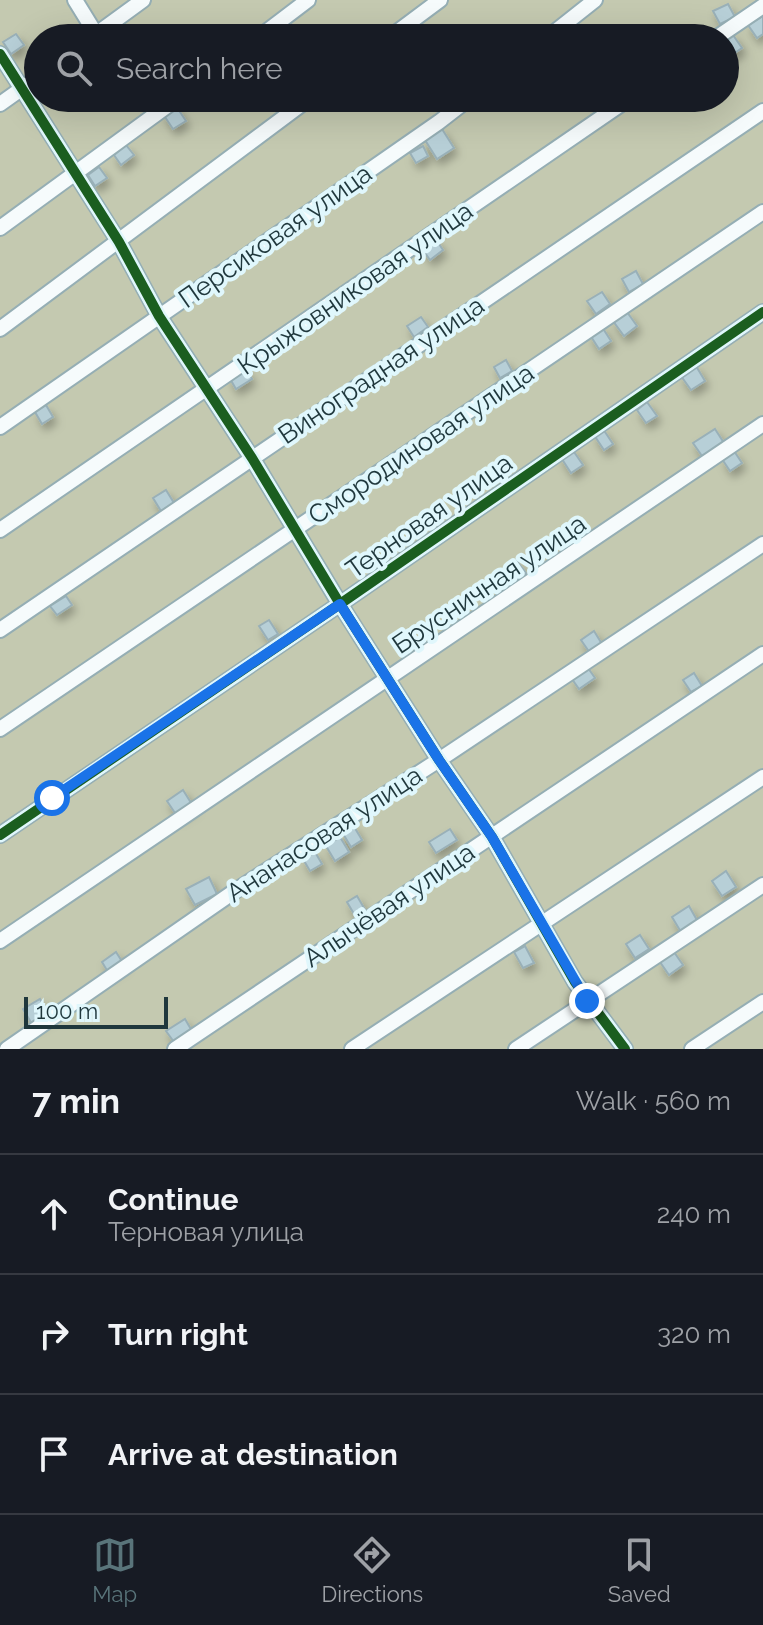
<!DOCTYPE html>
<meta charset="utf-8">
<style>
:root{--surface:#171b24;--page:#20242c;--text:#f1f3f6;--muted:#9ea1a6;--line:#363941;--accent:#59747a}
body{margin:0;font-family:Raleway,sans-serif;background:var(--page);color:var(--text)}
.scale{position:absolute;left:24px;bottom:20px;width:144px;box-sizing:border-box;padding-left:8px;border:4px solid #1f373c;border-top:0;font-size:22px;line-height:28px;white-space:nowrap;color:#1f373c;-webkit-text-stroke:6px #e0f7fc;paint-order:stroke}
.stop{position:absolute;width:24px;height:24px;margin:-18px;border:6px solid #1a73e8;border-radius:50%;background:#fff}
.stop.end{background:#1a73e8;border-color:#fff;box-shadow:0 2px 8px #0008}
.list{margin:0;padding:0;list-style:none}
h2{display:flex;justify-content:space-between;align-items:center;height:104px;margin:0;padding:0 32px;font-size:34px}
h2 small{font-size:26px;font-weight:400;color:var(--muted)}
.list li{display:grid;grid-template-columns:52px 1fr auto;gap:24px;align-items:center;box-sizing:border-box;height:120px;padding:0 32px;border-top:2px solid var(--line)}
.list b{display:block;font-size:30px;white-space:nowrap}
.list p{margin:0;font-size:26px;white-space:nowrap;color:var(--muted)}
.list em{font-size:26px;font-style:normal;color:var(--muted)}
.icon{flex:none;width:44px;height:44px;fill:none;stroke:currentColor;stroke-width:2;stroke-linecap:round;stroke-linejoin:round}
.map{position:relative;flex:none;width:763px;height:1049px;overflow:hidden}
.search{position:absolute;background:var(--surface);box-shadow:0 8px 32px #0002;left:24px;right:24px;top:24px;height:88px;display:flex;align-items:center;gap:20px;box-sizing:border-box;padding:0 28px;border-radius:44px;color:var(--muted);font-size:30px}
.sheet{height:464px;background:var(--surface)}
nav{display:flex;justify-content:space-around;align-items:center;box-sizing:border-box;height:112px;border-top:2px solid var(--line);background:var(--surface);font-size:22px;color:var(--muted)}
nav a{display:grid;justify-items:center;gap:4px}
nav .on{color:var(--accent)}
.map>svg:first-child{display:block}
.green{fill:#c4c9b0;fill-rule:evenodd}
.building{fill:#b7cfd7;stroke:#99b0b8;stroke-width:2;filter:url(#shadow)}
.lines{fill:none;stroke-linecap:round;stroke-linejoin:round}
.minor-casing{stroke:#95aeb4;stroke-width:18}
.minor{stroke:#f6fbfc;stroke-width:14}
.cycleway-casing{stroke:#e0f7fc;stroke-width:15}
.cycleway{stroke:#1b5e20;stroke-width:10}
.route{stroke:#1a73e8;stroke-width:10}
.labels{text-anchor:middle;stroke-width:8;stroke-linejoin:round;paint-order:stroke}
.street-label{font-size:26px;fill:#1f373c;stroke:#e0f7fc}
</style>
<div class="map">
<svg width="763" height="1049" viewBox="0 0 763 1049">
<defs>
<filter id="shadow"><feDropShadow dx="3.5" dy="6" stdDeviation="4" flood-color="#0004"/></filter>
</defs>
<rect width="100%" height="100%" fill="#c6e6ed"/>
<!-- green -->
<path class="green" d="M 0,0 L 763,0 L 763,1049 L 0,1049 ZM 38,38 L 725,38 L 725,98 L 38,98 Z"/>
<!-- building -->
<g class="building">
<path d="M 728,4 L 735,17 L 720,24 L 713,11 Z"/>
<path d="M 763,16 L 763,34 L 757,38 L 748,25 Z"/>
<path d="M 16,34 L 24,45 L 11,54 L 3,42 Z"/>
<path d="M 733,35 L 742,48 L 729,57 L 725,52 L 725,41 Z"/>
<path d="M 176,106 L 186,121 L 173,129 L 163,114 Z"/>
<path d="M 442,129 L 454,148 L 437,159 L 425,140 Z"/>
<path d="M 126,145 L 134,155 L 121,165 L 114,155 Z"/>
<path d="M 423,146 L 428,156 L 416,163 L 410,153 Z"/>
<path d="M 99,167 L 107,178 L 95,186 L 88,175 Z"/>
<path d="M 435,238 L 443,250 L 430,260 L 421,247 Z"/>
<path d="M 636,271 L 643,284 L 629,292 L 622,279 Z"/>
<path d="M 602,292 L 610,304 L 596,314 L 587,301 Z"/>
<path d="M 627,312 L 637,326 L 624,336 L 613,321 Z"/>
<path d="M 421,317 L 428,327 L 414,337 L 407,326 Z"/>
<path d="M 602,327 L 611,341 L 599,349 L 590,335 Z"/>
<path d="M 506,360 L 512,371 L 500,378 L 494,367 Z"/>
<path d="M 696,366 L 705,381 L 691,390 L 681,376 Z"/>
<path d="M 245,368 L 252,379 L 236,389 L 229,377 Z"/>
<path d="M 647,402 L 657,416 L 646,423 L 637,410 Z"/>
<path d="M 46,405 L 53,417 L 42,424 L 35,412 Z"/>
<path d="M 603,429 L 613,444 L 604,450 L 594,435 Z"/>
<path d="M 715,429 L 724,443 L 702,456 L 693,443 Z"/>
<path d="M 572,449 L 583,465 L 571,473 L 560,456 Z"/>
<path d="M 734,451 L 742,463 L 730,471 L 722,459 Z"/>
<path d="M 166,490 L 174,503 L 161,511 L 153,498 Z"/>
<path d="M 516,560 L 526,573 L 513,583 L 503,570 Z"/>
<path d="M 66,596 L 72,605 L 57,615 L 50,606 Z"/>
<path d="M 269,620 L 278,634 L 268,640 L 259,626 Z"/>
<path d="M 594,631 L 602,644 L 590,653 L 581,640 Z"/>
<path d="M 588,668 L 595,678 L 579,689 L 572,679 Z"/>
<path d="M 694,673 L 702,686 L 691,692 L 683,680 Z"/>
<path d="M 183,790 L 193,806 L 177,816 L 167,801 Z"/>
<path d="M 353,825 L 362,840 L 351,847 L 342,832 Z"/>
<path d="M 450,829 L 457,840 L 436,853 L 429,842 Z"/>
<path d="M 340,837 L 349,852 L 335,861 L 326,846 Z"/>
<path d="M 315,852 L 322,864 L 310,871 L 303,859 Z"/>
<path d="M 726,871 L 736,887 L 722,896 L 712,881 Z"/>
<path d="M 209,877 L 217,894 L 195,905 L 186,889 Z"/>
<path d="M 357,896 L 367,913 L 357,919 L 347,902 Z"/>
<path d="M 689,906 L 698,922 L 681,932 L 672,917 Z"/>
<path d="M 640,935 L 649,949 L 635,958 L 626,944 Z"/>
<path d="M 525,946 L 534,963 L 523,968 L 514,952 Z"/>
<path d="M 116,952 L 123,963 L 108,972 L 102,962 Z"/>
<path d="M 674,952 L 683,965 L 669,975 L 660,962 Z"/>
<path d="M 40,999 L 49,1015 L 32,1024 L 23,1009 Z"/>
<path d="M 185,1019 L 192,1031 L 174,1042 L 166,1031 Z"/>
</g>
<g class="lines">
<defs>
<g id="minor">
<path d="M 75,0 L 96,34"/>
<path d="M 91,38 L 143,0"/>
<path d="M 258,38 L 308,0"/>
<path d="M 389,38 L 440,0"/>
<path d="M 547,38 L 595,0"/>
<path d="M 716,38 L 763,6"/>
<path d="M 0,54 L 119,242 L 159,316 L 252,458 L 340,604 L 439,760 L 492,837 L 575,982 L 625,1049"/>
<path d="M 0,104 L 38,77"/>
<path d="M 0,228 L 178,98"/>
<path d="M 0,329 L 310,98"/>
<path d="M 0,427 L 439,122 L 470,98"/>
<path d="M 0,530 L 630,98"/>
<path d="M 0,630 L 763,111"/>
<path d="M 0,729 L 763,212"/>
<path d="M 0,835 L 340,604 L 763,312"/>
<path d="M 0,941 L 763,424"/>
<path d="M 7,1049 L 235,891 L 439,760 L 763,544"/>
<path d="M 175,1049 L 763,654"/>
<path d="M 352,1049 L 763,777"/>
<path d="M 516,1049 L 763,885"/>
<path d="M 692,1049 L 763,1002"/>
</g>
</defs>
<!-- minor casing -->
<use href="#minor" class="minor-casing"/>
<!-- minor -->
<use href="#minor" class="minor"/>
<defs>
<g id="cycleway">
<path d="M 0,54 L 119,242 L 159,316 L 252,458 L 340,604 L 439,760 L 492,837 L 575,982 L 625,1049"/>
<path d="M 0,835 L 340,604 L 763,312"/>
</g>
</defs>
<!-- cycleway casing -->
<use href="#cycleway" class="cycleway-casing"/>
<!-- cycleway -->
<use href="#cycleway" class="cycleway"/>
</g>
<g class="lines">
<!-- route -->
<path class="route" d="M 52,798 L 340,604 L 439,760 L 492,837 L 587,1001"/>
</g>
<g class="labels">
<!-- street labels -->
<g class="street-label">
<text transform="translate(275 236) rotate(-35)" y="9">Персиковая улица</text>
<text transform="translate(355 288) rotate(-35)" y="9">Крыжовниковая улица</text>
<text transform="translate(381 370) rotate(-34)" y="9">Виноградная улица</text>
<text transform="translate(421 444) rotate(-34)" y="9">Смородиновая улица</text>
<text transform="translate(429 516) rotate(-35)" y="9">Терновая улица</text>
<text transform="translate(489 584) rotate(-34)" y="9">Брусничная улица</text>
<text transform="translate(324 834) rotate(-33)" y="9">Ананасовая улица</text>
<text transform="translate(389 905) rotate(-34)" y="9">Алычёвая улица</text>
</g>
</g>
</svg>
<div class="scale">100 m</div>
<div class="stop" style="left:52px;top:798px"></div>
<div class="stop end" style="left:587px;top:1001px"></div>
<div class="search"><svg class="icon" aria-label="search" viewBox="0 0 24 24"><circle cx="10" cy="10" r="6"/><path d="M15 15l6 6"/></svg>Search here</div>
</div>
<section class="sheet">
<h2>7 min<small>Walk · 560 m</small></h2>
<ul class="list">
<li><svg class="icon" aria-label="ahead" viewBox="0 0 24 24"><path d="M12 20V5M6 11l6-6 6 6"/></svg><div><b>Continue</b><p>Терновая улица</p></div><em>240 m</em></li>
<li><svg class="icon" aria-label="right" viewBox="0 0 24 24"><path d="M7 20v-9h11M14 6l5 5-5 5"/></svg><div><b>Turn right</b></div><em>320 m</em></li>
<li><svg class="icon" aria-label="arrive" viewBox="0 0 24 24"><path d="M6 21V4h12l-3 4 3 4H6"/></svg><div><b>Arrive at destination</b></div></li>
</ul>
</section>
<nav>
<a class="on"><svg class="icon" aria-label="map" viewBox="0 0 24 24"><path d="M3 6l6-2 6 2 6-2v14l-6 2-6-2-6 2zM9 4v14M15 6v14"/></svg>Map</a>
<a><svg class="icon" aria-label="directions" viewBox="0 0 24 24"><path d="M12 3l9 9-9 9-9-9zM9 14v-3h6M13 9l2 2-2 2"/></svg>Directions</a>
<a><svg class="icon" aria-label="saved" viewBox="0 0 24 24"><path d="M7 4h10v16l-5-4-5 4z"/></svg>Saved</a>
</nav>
